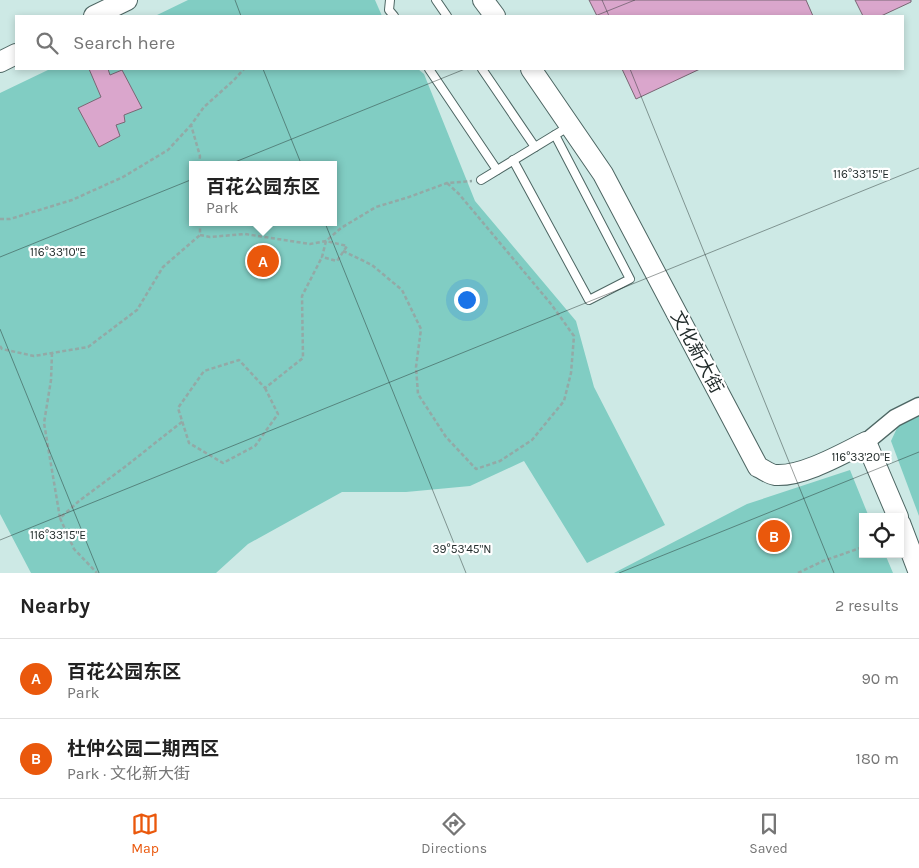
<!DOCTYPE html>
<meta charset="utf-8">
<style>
:root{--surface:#fff;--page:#f6f6f6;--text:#222;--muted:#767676;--line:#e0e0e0;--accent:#ea580c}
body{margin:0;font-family:Karla,"Noto Sans SC",sans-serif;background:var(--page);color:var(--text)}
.controls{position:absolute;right:15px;bottom:15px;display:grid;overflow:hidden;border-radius:0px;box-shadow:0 2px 8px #0003}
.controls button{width:45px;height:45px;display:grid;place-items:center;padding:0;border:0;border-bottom:1px solid var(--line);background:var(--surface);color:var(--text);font:25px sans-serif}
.you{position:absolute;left:466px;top:299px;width:18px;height:18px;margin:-12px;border:4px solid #fff;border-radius:50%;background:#1a73e8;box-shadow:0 0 0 8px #1a73e833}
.badge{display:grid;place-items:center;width:32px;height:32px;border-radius:50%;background:var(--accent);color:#fff;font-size:16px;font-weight:700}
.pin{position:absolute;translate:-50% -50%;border:2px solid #fff;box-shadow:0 1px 5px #0006}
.popup{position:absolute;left:189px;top:161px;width:148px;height:65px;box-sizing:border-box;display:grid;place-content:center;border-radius:0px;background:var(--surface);filter:drop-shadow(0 1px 4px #0005);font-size:16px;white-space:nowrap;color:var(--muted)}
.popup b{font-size:19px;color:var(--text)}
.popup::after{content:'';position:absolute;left:50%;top:100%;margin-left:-10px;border:10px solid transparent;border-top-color:var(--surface)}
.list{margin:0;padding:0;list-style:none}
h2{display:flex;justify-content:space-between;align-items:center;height:65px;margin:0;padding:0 20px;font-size:21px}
h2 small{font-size:16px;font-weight:400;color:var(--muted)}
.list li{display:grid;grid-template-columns:32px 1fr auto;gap:15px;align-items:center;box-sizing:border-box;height:80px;padding:0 20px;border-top:1px solid var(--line)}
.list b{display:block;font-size:19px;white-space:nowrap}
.list p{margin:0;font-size:16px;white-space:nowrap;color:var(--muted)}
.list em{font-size:16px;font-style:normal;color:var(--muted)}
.icon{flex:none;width:28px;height:28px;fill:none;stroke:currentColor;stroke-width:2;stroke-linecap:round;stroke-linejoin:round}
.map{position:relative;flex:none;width:919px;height:573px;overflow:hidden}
.search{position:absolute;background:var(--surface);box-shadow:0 2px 8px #0003;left:15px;right:15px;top:15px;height:55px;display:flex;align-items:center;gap:12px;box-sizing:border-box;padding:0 18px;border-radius:0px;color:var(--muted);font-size:19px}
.sheet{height:225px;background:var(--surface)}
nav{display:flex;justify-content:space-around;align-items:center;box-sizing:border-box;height:70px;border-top:1px solid var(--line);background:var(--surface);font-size:14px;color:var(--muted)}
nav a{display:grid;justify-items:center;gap:2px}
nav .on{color:var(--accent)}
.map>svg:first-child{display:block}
.green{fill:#81cdc3;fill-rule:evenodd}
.building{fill:#daa6cc;stroke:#796774}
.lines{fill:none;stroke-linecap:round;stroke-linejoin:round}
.service-casing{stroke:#4d6663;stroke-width:10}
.minor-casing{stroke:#4d6663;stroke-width:19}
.tertiary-casing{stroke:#4d6663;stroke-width:22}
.path{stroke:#93a9a6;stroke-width:2.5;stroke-dasharray:4 2.5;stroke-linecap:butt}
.service{stroke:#fff;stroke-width:8}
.minor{stroke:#fff;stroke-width:16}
.tertiary{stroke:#fff;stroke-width:20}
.ticks{fill:none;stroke:#222c2b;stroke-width:1;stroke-opacity:0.45}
.labels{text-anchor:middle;stroke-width:4.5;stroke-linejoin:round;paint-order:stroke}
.street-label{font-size:18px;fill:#222c2b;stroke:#fff}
.ticks-label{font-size:12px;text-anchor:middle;fill:#222c2b;stroke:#fff;stroke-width:4.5;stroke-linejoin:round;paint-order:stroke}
</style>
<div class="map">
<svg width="919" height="573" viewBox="0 0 919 573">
<rect width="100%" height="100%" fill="#cde9e5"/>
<!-- green -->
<g class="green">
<path d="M 188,0 L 375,0 L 382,16 L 155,16 Z"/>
<path d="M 50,69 L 418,69 L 424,74 L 475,201 L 576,321 L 594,387 L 665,525 L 587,563 L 524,461 L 470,486 L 406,492 L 342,492 L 248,544 L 216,573 L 31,573 L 0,514 L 0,93 ZM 193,165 L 333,165 L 333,222 L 193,222 Z"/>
<path d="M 919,416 L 919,516 L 891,441 L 898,426 Z"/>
<path d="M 850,470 L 869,517 L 863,517 L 863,554 L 885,554 L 893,573 L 614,573 L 747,504 Z"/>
</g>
<!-- building -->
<g class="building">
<path d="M 589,0 L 806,0 L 813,16 L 597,16 Z"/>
<path d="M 855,0 L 911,0 L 911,2 L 881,16 L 863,16 Z"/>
<path d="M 89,69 L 108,69 L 110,75 L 122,70 L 142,108 L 124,115 L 125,122 L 116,125 L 120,136 L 99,147 L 78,108 L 101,97 Z"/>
<path d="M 622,69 L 700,69 L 636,99 Z"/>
</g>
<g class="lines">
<defs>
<g id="service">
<path d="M 390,0 L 389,10 L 394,16"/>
<path d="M 436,0 L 447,16"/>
<path d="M 429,69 L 497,170"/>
<path d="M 482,69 L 535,147"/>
<path d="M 513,160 L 589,300 L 630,279 L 555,135"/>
<path d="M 481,180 L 568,127"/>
</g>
<path id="minor" d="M 866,442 L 895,418 L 919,406"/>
<g id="tertiary">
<path d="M 483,0 L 495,16"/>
<path d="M 94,16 L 127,0"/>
<path d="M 0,62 L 16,54"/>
<path d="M 531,69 L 603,174 L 758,467 C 763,469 769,474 775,475 C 802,477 842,454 866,442 L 898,517"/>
<path d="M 900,523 L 919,573"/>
</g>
</defs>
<!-- service casing -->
<use href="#service" class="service-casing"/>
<!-- minor casing -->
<use href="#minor" class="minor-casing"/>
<!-- tertiary casing -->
<use href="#tertiary" class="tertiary-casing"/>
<!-- path -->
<g class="path">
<path d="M 199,165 L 200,156 L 191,125 L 204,107 L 234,80 L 244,69"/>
<path d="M 0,219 L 10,219 L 72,200 L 123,177 L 168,150 L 191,125"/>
<path d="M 200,222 L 200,235 L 210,237 L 245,234 L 310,244 L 326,241 L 347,246 L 337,261 L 322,257 L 326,241 L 341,228 L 376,207 L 409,197 L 447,183 L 472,181"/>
<path d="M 343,251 L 372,265 L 402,290 L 421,329 L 416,367 L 418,394 L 446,437 L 476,469 L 500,461 L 532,440 L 564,401 L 571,373 L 574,336 L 551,304 L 459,194 L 447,183"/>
<path d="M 0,346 L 2,349 L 34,356 L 88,347 L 137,310 L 163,267 L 200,235"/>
<path d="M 52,353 L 51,380 L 44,423 L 60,518 L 79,501 L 126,466 L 183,421"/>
<path d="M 265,388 L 278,414 L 255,446 L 223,463 L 189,443 L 178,408 L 204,371 L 239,360 L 265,388 L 303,358 L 302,296 L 322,257"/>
<path d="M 60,518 L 74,549 L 97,573"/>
<path d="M 798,573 L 823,561 L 863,547"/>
</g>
<!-- service -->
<use href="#service" class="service"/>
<!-- minor -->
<use href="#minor" class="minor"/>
<!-- tertiary -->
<use href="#tertiary" class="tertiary"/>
</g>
<!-- ticks -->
<path class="ticks" d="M 235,0 L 241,16M 602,0 L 609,16M 595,16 L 635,0M 263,69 L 466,573M 630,69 L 834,573M 0,257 L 465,69M 0,329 L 99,573M 0,540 L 919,168M 619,573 L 919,452"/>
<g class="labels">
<!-- street labels -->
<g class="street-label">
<text transform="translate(697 352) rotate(62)" y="6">文化新大街</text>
</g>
</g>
<g class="ticks-label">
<text x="861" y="178">116°33'15"E</text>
<text x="58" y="256">116°33'10"E</text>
<text x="861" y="461">116°33'20"E</text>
<text x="58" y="539">116°33'15"E</text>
<text x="462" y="553">39°53'45"N</text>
</g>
</svg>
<div class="controls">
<button><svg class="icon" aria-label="locate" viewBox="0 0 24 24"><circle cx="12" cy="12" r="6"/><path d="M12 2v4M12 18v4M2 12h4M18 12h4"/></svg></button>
</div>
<div class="you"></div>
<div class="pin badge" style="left:263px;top:261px">A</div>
<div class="popup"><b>百花公园东区</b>Park</div>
<div class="pin badge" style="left:774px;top:536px">B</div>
<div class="search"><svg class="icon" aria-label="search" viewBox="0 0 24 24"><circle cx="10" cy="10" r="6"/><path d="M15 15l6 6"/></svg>Search here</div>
</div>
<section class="sheet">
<h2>Nearby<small>2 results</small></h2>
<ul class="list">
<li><span class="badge">A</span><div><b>百花公园东区</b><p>Park</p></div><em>90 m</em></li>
<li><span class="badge">B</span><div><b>杜仲公园二期西区</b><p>Park · 文化新大街</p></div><em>180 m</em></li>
</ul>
</section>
<nav>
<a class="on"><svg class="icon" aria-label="map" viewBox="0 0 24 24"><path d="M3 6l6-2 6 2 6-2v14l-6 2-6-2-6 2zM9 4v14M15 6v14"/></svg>Map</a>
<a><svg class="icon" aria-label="directions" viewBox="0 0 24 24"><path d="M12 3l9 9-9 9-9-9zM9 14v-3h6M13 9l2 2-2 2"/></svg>Directions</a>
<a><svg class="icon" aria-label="saved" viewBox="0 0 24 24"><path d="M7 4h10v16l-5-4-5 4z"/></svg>Saved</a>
</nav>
